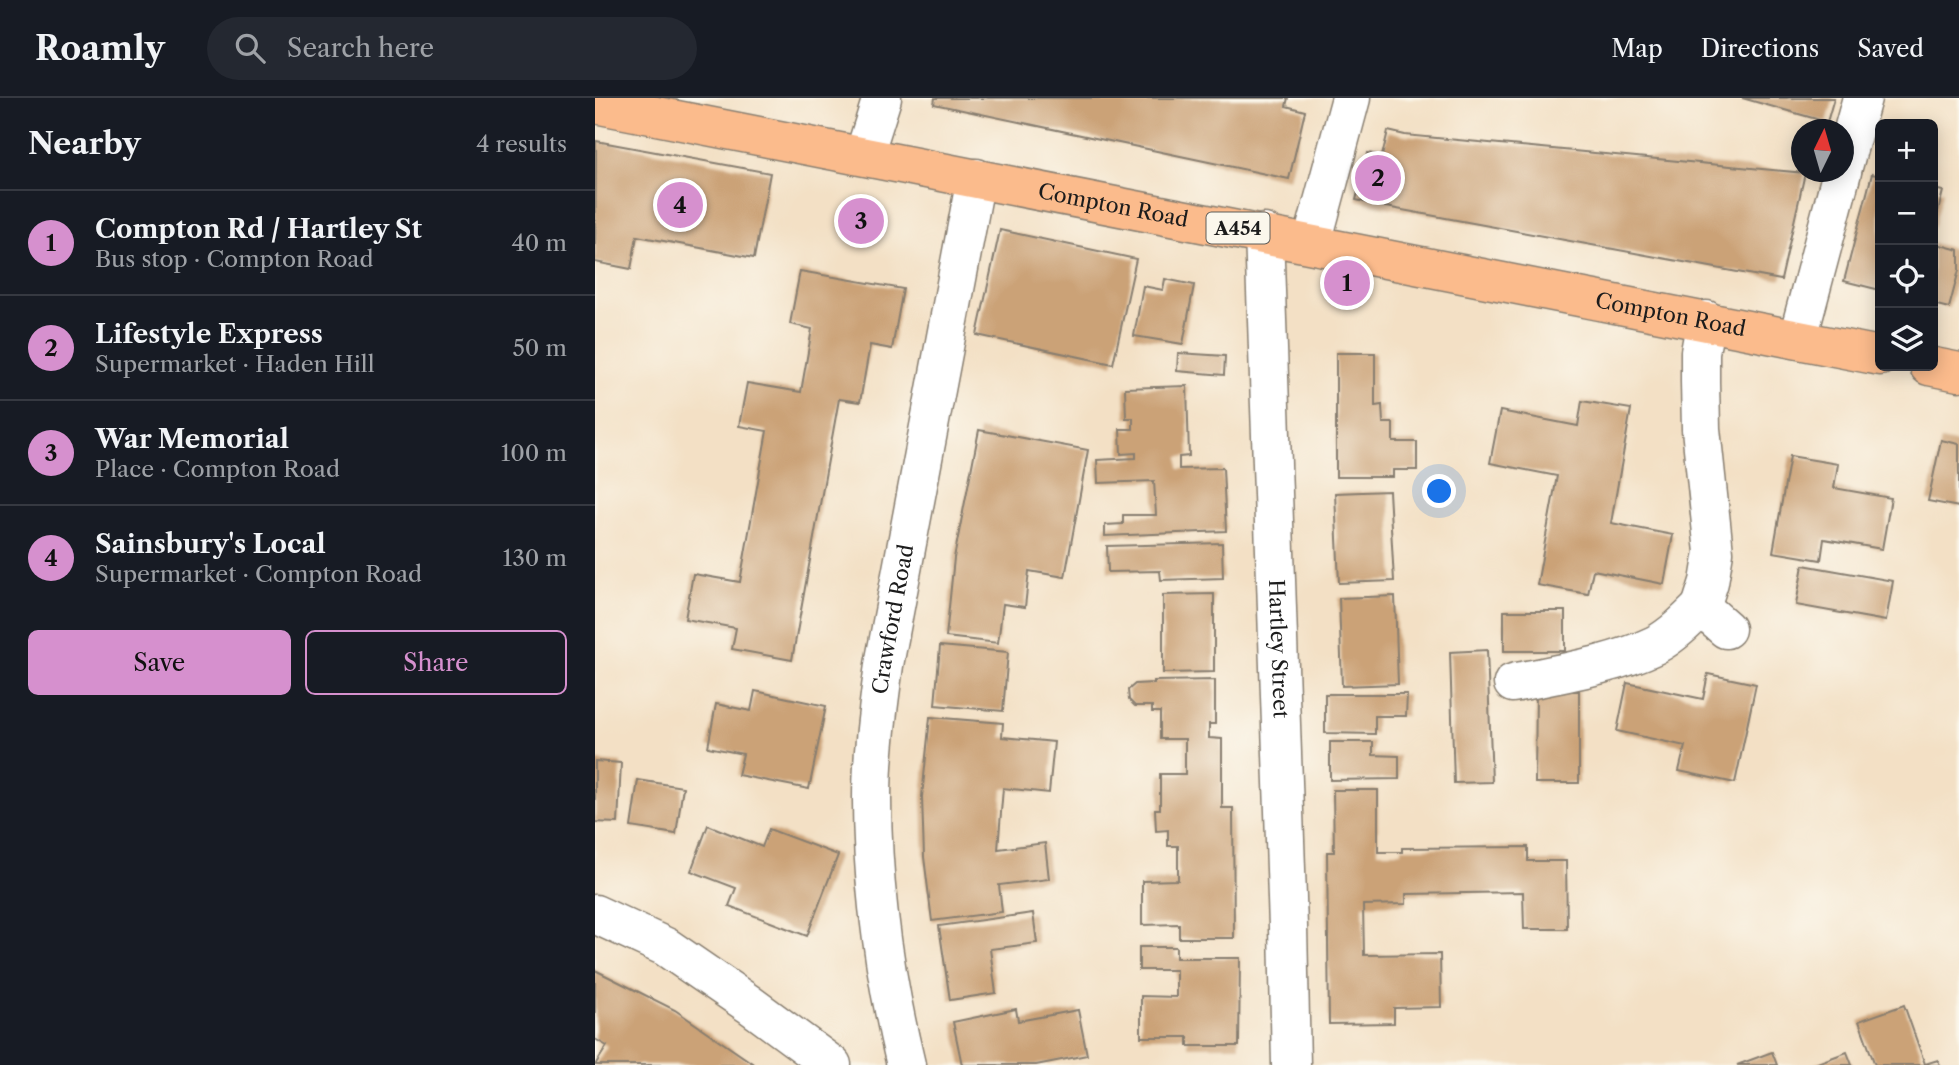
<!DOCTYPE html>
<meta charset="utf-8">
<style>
:root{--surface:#171b24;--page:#242831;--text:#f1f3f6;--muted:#9ea1a6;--line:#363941;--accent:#d690ce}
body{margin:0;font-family:"Libre Caslon Text",serif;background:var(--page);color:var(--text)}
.controls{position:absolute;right:21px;top:21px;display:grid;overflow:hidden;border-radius:10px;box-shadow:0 4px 18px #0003}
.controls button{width:63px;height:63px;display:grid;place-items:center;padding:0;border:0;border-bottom:2px solid var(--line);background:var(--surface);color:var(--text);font:35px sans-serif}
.compass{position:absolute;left:1196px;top:21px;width:63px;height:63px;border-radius:50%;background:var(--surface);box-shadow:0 4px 18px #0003;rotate:5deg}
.you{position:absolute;left:845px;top:394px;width:24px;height:24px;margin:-18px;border:5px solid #fff;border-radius:50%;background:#1a73e8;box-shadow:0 0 0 10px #1a73e833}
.badge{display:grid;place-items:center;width:46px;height:46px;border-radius:50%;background:var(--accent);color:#111;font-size:23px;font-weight:700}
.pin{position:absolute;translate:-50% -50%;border:4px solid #fff;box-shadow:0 2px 7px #0006}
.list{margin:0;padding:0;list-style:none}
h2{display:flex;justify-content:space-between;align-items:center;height:91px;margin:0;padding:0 28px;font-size:30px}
h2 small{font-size:23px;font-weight:400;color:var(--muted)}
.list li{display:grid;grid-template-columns:46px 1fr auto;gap:21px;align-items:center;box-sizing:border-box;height:105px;padding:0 28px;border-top:2px solid var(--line)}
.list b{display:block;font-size:26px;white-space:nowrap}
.list p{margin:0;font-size:23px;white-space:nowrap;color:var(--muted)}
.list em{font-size:23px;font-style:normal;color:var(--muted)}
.actions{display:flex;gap:14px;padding:21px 28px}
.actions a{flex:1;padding:16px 0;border:2px solid var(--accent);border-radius:10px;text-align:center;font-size:24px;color:var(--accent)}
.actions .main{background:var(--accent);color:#111}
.icon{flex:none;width:38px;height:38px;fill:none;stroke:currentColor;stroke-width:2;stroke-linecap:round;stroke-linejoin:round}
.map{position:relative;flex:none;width:1364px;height:967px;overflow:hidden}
header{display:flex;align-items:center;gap:42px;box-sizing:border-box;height:98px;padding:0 35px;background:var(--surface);border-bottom:2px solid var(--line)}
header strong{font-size:33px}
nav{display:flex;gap:38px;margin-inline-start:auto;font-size:24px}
.search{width:490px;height:63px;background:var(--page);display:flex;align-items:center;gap:18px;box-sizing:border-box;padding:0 24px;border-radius:38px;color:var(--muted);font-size:26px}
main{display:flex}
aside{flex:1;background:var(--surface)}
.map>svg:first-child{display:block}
.building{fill:#cba277}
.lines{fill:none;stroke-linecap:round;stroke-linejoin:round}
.minor-casing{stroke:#887e70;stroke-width:41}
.highway-casing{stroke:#887e70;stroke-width:41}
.minor{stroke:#fff;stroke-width:38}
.highway{stroke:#fbbb8c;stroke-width:38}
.labels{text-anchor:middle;stroke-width:5;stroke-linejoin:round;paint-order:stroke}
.shield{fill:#fbf7ec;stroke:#5f5e5a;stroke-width:2}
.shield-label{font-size:19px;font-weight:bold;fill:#1c1c1c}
.street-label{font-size:21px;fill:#1c1c1c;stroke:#fbf7ec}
</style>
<header>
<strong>Roamly</strong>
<div class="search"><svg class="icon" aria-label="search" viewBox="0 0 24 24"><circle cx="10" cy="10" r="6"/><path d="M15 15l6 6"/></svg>Search here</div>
<nav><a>Map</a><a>Directions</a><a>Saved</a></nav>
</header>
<main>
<aside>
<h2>Nearby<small>4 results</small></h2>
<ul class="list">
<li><span class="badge">1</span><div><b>Compton Rd / Hartley St</b><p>Bus stop · Compton Road</p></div><em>40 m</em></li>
<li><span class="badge">2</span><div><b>Lifestyle Express</b><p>Supermarket · Haden Hill</p></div><em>50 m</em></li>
<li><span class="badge">3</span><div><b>War Memorial</b><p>Place · Compton Road</p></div><em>100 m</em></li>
<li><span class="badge">4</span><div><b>Sainsbury's Local</b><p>Supermarket · Compton Road</p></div><em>130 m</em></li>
</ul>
<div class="actions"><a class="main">Save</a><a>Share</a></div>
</aside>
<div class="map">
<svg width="1364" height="967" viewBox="0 0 1364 967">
<rect width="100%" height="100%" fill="#fbf7ec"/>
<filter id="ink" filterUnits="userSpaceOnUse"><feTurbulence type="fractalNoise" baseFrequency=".0143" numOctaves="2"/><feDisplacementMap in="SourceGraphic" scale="14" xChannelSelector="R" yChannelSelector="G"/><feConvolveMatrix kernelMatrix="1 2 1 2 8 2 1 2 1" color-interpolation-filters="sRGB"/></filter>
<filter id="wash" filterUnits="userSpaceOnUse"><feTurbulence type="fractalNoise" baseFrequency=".00686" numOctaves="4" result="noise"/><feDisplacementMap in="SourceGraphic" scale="28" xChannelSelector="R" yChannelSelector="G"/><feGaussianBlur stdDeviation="1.57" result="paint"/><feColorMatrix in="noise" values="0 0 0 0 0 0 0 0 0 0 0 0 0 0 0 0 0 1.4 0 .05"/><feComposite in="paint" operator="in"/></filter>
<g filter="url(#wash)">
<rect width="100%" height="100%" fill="#f3e0c5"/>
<g id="blocks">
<!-- building -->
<g class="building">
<path d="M 340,0 L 693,0 L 691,8 L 710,13 L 694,81 L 339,6 Z"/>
<path d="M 1147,0 L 1239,0 L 1232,24 Z"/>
<path d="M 793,33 L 810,37 L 1210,75 L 1186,182 L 791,109 L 761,102 L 773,55 L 787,58 Z"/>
<path d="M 1,43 L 175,75 L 159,160 L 42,138 L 36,171 L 0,164 Z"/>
<path d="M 1277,76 L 1285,78 L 1285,192 L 1249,183 Z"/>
<path d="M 1338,91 L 1348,93 L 1339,130 L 1338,130 Z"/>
<path d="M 405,132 L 541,161 L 518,266 L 382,237 Z"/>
<path d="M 1338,145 L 1364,152 L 1364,172 L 1354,210 L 1338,206 Z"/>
<path d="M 205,173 L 308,191 L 297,251 L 275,247 L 265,304 L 244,301 L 197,562 L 137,551 L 141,530 L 90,521 L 98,476 L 145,484 L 172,333 L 144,328 L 152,285 L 206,294 L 217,231 L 195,226 Z"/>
<path d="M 570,181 L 599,187 L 588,246 L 539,238 L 548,188 L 568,192 Z"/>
<path d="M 583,255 L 630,258 L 629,277 L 582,273 Z"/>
<path d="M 741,255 L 780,255 L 780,308 L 787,307 L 788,325 L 798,325 L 798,344 L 822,344 L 822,372 L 798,372 L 798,379 L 741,379 Z"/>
<path d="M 592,288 L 594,358 L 584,359 L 584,371 L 628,370 L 631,433 L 510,438 L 510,427 L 528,426 L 528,417 L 561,417 L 559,383 L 503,385 L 502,362 L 541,360 L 541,355 L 526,356 L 525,331 L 538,331 L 538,320 L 531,320 L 530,290 Z"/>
<path d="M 987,303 L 1036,311 L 1016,425 L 1078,437 L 1069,486 L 998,472 L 993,496 L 942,487 L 962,378 L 895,365 L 905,313 L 983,328 Z"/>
<path d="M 384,332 L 493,352 L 470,479 L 434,473 L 430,509 L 408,506 L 403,545 L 351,539 L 359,460 Z"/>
<path d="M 1346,342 L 1364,346 L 1364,409 L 1333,403 Z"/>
<path d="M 1195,358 L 1243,366 L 1239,390 L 1296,400 L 1287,451 L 1229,441 L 1226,462 L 1178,454 Z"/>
<path d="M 794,393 L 799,483 L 744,485 L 740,395 Z"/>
<path d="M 627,445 L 628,480 L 566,482 L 565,473 L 513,474 L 512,448 Z"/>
<path d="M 1208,467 L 1298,483 L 1291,523 L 1201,507 Z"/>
<path d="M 619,496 L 619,574 L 568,575 L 568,497 Z"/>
<path d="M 800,498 L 803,586 L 747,588 L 744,500 Z"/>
<rect x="909" y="513" width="61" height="40"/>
<path d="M 345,548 L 413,554 L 408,613 L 340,607 Z"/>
<path d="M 892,552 L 897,684 L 859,685 L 855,554 Z"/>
<path d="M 1113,576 L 1161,586 L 1140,685 L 1084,673 L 1090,648 L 1022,633 L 1032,585 L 1108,601 Z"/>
<path d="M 620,582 L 620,626 L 614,626 L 614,640 L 627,641 L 627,710 L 638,710 L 639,840 L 584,840 L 584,826 L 547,827 L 547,783 L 583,782 L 583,748 L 573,748 L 573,732 L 561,733 L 560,711 L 565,711 L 565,676 L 590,676 L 590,641 L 565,641 L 565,614 L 557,614 L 557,608 L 540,608 L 534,602 L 533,592 L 540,586 L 559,585 L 559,583 Z"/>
<path d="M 160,593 L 231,608 L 214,691 L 143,677 L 148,656 L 113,649 L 121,606 L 156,613 Z"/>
<path d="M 941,593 L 984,593 L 984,685 L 940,685 Z"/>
<path d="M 730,596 L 812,596 L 811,618 L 780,618 L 780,636 L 730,635 Z"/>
<path d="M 335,619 L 408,625 L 407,639 L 459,644 L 454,695 L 408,690 L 403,751 L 450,745 L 454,781 L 404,787 L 407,814 L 337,823 L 329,759 L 327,699 Z"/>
<path d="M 735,644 L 778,644 L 778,657 L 804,658 L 804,681 L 735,682 Z"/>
<path d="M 0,663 L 26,665 L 23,725 L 0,724 Z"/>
<path d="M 43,682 L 88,689 L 81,736 L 36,729 Z"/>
<path d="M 738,692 L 783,692 L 783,754 L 807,754 L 807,750 L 933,749 L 933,763 L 971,763 L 972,831 L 929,831 L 928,794 L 811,796 L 811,806 L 768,807 L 769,857 L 845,856 L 846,909 L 799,910 L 799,925 L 734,926 L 732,754 L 739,754 Z"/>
<path d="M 113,727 L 167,749 L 174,731 L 243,757 L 212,838 L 134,808 L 141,790 L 96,773 Z"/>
<path d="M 438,815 L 442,845 L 395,851 L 401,895 L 355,902 L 344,828 Z"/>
<path d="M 544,849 L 581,849 L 581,860 L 645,860 L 644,948 L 593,948 L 593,939 L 546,939 L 546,898 L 581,899 L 581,872 L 544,872 Z"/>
<path d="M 0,872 L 80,912 L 160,967 L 0,967 L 12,948 L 0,941 Z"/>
<path d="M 1309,907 L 1330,966 L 1343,962 L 1345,967 L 1280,967 L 1264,923 Z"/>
<path d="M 421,911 L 423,923 L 483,912 L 492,957 L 441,967 L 367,967 L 358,924 Z"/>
<path d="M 1177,954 L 1182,967 L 1142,967 Z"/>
<path d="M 1252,954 L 1257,967 L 1217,967 Z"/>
</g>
</g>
</g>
<g filter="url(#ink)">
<use href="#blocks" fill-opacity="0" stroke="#887e70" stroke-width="2"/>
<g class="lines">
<defs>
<g id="minor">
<path d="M 269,57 L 287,0"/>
<path d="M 1248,69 L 1267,0"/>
<path id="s1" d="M 669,135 L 693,829 L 696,967"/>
<path d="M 717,145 L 756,0"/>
<path d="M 1111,222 L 1105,254 L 1105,284 L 1106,331 L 1119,454 L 1114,484 L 1106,509 L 1131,531"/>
<path d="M 1203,240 L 1247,74"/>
<path d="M 918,585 C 965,575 1016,568 1060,547 C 1077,538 1092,523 1106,509"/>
<path d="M 0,816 L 71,849 L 154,906 L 237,967"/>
<path id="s2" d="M 311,967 C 290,880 277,790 277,701 C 277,656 283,611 289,567 L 381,80"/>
</g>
<g id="highway">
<path id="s3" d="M 0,6 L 1285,258"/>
<path d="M 1334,268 L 1364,274"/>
</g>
</defs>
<!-- minor casing -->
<use href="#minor" class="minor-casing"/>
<!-- highway casing -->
<use href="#highway" class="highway-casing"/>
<!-- minor -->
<use href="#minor" class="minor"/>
<!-- highway -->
<use href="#highway" class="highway"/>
</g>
</g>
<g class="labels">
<!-- shield labels -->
<rect class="shield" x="611.5" y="114.5" width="63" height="31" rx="5"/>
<g class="shield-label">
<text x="643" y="137">A454</text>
</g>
<!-- street labels -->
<g class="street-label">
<text dy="7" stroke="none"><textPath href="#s3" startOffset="528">Compton Road</textPath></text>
<text dy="7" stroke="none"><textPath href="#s3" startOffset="1096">Compton Road</textPath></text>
<text dy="7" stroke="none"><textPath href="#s2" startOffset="450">Crawford Road</textPath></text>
<text dy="7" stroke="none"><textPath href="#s1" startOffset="416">Hartley Street</textPath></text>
</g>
</g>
</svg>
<div class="controls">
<button>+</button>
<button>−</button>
<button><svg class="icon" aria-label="locate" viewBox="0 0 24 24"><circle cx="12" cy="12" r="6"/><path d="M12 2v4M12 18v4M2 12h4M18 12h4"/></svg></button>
<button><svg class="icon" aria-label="layers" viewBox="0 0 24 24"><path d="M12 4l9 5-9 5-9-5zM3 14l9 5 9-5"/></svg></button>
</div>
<svg class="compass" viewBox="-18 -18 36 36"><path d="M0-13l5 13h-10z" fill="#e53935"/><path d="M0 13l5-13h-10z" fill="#9ea1a6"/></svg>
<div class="you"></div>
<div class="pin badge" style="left:752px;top:185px">1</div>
<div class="pin badge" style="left:783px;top:80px">2</div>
<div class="pin badge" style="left:266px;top:123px">3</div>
<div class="pin badge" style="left:85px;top:107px">4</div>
</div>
</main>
